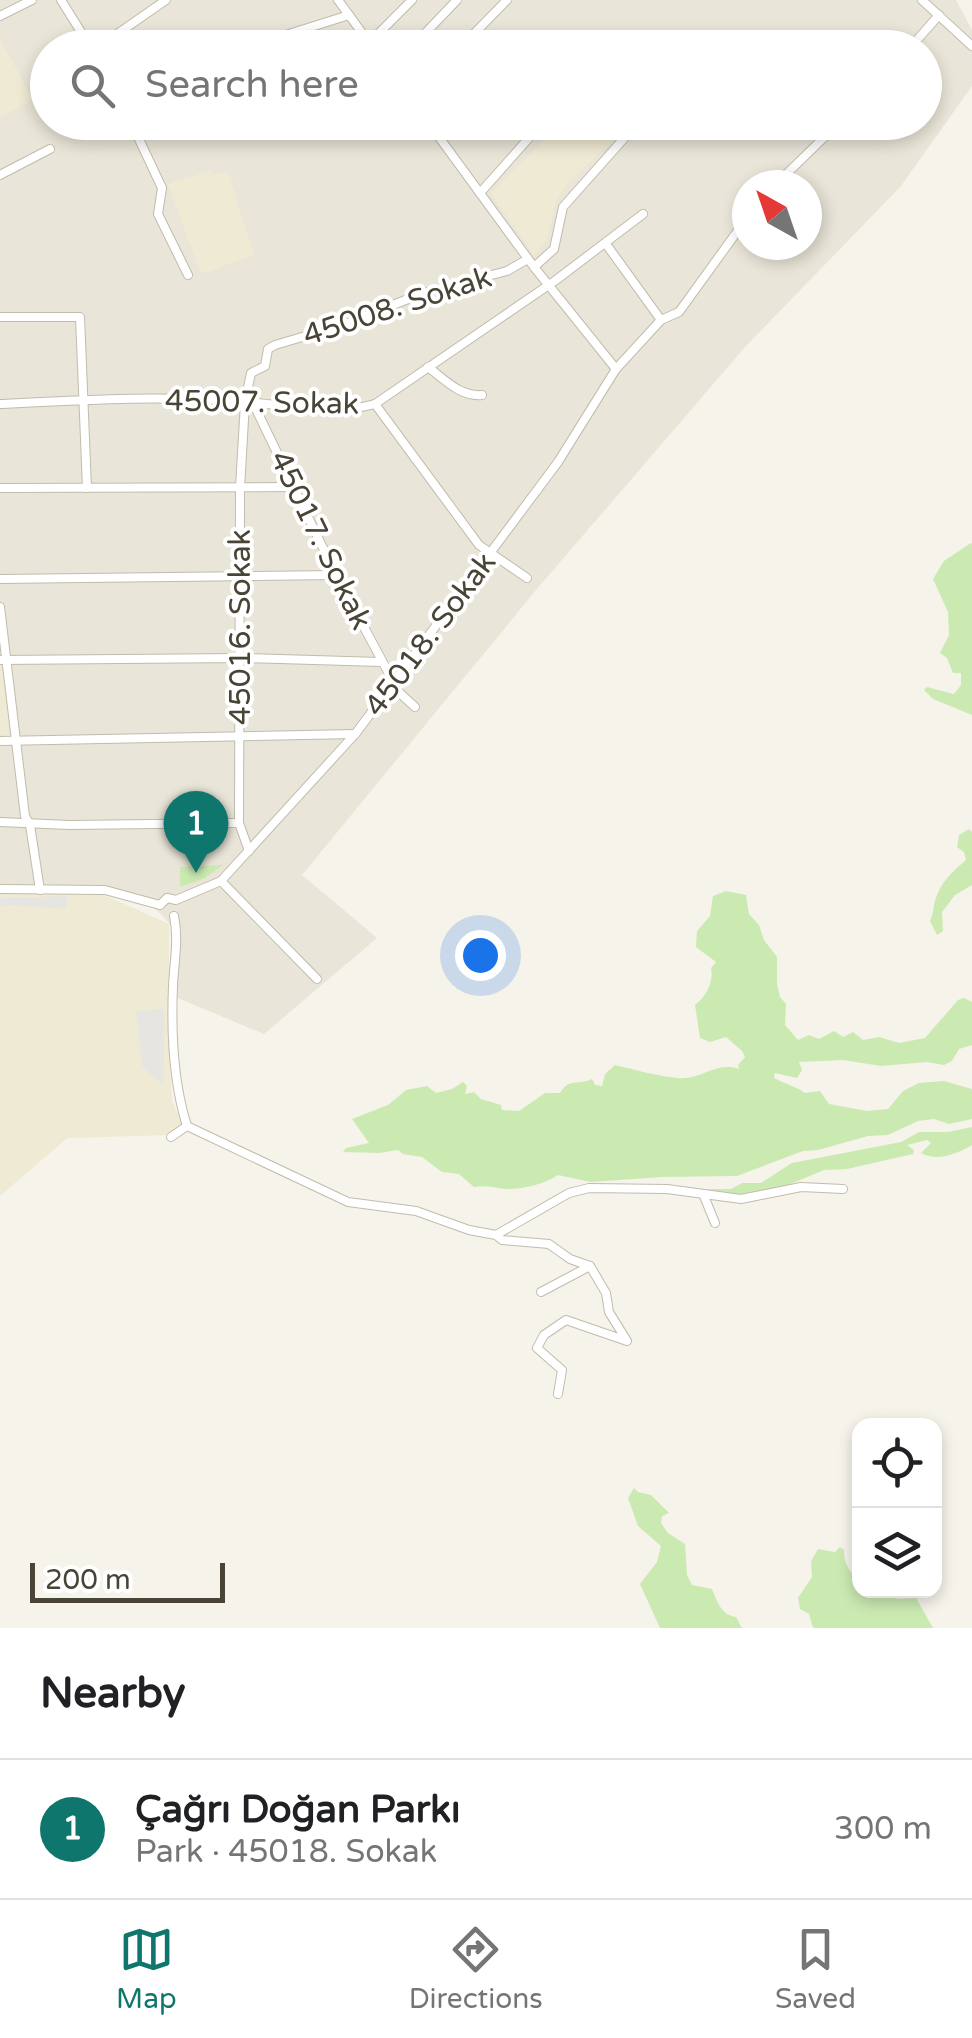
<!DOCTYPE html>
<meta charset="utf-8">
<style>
:root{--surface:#fff;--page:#f2f2f2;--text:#202124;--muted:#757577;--line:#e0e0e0;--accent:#0f766e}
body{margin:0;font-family:"Varela Round",sans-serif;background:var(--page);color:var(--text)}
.controls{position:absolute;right:30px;bottom:30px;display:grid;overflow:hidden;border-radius:20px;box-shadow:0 5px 15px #0003}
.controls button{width:90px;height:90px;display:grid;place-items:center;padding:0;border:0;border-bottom:2px solid var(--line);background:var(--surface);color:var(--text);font:50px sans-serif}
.compass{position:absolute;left:732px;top:170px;width:90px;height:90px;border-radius:50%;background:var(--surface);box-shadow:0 5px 15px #0003;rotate:320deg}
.scale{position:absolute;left:30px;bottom:25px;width:195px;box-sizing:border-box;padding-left:10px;border:5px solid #4a4437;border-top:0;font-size:28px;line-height:35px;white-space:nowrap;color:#4a4437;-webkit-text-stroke:8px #fff;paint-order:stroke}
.you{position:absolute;left:480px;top:955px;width:35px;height:35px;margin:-25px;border:8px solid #fff;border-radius:50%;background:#1a73e8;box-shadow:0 0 0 15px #1a73e833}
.badge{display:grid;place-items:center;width:65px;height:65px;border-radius:50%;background:var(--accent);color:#fff;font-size:32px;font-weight:700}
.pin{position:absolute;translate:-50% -82px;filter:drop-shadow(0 2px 5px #0008)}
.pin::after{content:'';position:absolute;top:52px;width:35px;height:30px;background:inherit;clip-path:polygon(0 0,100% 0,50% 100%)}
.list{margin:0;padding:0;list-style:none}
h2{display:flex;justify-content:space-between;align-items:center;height:130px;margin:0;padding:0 40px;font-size:42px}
h2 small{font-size:32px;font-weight:400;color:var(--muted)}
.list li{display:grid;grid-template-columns:65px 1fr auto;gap:30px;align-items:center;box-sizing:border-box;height:140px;padding:0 40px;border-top:2px solid var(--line)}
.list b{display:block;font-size:38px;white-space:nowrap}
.list p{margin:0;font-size:32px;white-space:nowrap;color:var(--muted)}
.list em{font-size:32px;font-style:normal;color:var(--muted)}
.icon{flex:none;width:55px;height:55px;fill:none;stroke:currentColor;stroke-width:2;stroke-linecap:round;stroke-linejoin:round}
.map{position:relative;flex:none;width:972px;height:1628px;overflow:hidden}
.search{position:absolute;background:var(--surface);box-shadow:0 5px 15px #0003;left:30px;right:30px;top:30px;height:110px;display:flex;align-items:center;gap:25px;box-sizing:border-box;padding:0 35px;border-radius:55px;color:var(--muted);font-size:38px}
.sheet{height:270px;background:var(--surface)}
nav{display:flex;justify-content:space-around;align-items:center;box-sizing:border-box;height:140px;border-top:2px solid var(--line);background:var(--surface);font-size:28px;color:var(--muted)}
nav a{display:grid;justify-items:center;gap:5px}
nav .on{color:var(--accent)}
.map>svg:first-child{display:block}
.residential{fill:#e9e5d8;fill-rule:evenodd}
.education{fill:#efead3}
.green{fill:#cbeab2}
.parking{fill:#e7e5e1}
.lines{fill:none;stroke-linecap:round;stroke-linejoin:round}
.minor-casing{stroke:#c1bcac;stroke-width:10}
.minor{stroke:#fff;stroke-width:8}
.labels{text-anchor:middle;stroke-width:8;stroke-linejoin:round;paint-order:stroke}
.street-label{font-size:30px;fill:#4a4437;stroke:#fff}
</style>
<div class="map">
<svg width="972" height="1628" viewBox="0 0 972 1628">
<rect width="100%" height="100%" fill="#f5f3ea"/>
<!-- residential -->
<path class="residential" d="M 0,0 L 956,0 L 972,30 L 972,86 L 901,186 L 746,346 L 536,590 L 302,875 L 377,938 L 264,1034 L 173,996 L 178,933 L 155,908 L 105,890 L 0,891 ZM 48,48 L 924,48 L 924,122 L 48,122 ZM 747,185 L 807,185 L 807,245 L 747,245 Z"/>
<!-- education -->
<g class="education">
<path d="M 0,38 L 33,100 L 0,117 Z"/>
<path d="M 561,123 L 616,123 L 624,130 L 569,182 L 556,201 L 547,240 L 534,256 L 491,193 Z"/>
<path d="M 212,170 L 213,175 L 228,172 L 254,255 L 205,273 L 200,271 L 168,184 Z"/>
<path d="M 5,659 L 15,740 L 0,741 L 0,660 Z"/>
<path d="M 0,893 L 104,895 L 169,924 L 169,1053 L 172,1101 L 182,1124 L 171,1135 L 67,1138 L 0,1196 Z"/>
</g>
<!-- green -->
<g class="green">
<path d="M 971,543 L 972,544 L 972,715 L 933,699 L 924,690 L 927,687 L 954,694 L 961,685 L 961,673 L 953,673 L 947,658 L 940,653 L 949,635 L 948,612 L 933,579 L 944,561 Z"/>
<path d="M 969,829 L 972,832 L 972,885 L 955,895 L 942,912 L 943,931 L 937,935 L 930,921 C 934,913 933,905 936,898 C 941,882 953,871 966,860 L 964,852 L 957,847 L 959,835 Z"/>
<path d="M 223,865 L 205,878 L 180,887 L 180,867 Z"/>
<path d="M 726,891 L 746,895 L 749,914 L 759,925 L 764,940 L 777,957 L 777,984 L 780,997 L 786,1004 L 785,1025 L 798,1040 L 809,1035 L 819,1039 L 834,1031 L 843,1037 L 853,1032 L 863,1040 L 879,1037 L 899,1043 L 925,1038 L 958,1000 L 964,998 L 972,1002 L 972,1045 L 959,1049 L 952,1061 L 944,1065 L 927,1062 L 881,1066 L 843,1060 L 799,1062 L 802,1070 L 797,1078 L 775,1073 L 774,1078 C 785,1084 795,1086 805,1093 L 820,1091 L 829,1104 L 867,1111 L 888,1109 L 903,1091 L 919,1083 L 944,1081 L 972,1089 L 972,1119 L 949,1124 L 934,1119 L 918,1121 L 888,1135 L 868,1136 L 818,1150 L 803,1151 L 737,1176 L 662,1177 L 591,1182 L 558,1175 C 545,1184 520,1190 506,1189 C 495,1188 486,1185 474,1187 L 459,1174 L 442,1172 L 422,1157 L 403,1154 L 398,1150 L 379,1153 L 343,1152 L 346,1148 L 369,1143 L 352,1119 L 388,1105 L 406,1090 L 427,1086 L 436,1093 L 452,1089 L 463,1082 L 467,1086 L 465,1094 L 474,1092 L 481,1099 L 501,1105 L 502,1110 L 519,1111 L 545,1093 L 560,1093 C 570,1077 577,1086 592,1079 L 595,1085 L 602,1086 L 605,1074 L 615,1065 C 636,1070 657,1076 677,1078 C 701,1081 715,1061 739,1069 L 738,1065 L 745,1057 L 742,1051 L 726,1037 L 710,1042 L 700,1038 L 695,1005 C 706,997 714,982 711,968 L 716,962 L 696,947 L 697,931 L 710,916 L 713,896 Z"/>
<path d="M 972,1127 L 972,1145 C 957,1154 937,1162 921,1153 L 931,1143 L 927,1140 L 907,1145 L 914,1150 L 913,1154 L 847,1169 L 824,1170 L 769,1193 L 743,1196 L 706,1189 L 731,1189 L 742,1183 L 761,1183 L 792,1163 L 901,1142 L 919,1132 L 948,1132 Z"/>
<path d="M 634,1488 L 638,1492 L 651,1495 L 669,1513 L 662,1516 L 661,1523 L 668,1533 L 685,1544 L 687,1575 L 692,1585 L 712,1589 C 717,1601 721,1615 736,1617 L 742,1628 L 660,1628 L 640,1584 L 657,1562 L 661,1546 L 638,1526 L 628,1498 Z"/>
<path d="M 840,1547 L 844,1550 C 844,1572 857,1573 860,1590 L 897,1591 L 894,1594 L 897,1599 L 916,1598 L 933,1628 L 813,1628 L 809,1614 L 800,1609 L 798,1598 L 812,1577 L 811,1561 L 818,1549 L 835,1552 Z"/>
</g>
<!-- parking -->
<g class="parking">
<path d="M 68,896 L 66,909 L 7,905 L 0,907 L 0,898 Z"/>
<path d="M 164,1009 L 164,1064 L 163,1085 L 142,1066 L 136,1011 Z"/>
</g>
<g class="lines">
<defs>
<g id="minor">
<path d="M 61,0 L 91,48"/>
<path d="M 338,0 L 373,48"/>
<path d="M 922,0 L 972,46"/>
<path d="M 0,16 L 32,0"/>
<path d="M 273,39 L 349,15"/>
<path d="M 369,43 L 412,0"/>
<path d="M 97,48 L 166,0"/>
<path d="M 411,48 L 457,0"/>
<path d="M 460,48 L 507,0"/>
<path d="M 910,48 L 939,15"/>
<path d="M 131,122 L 162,188 L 158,214 L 188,275"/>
<path d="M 428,122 L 534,267 L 616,369"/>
<path d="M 0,175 L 50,149"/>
<path d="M 775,185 L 840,122"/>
<path d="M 480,193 L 543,122"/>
<path d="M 606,244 L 661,320"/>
<path d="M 534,267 L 554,249 L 563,207 L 627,135"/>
<path d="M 0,317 L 80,317 L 87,488"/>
<path d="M 428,367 C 444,379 460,397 482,395"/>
<path d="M 0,404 C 81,400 164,395 245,402 C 288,405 332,416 375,404 L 556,280 L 643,214"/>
<path d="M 249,404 L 255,407 L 336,575 L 394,683"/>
<path d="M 375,404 L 479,545 L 527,578"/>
<path d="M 0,488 L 295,487"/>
<path d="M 0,579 L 336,575"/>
<path d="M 0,607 L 25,816 L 30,825 L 40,890"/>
<path d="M 0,660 L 241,658 L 381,662"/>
<path d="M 392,686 L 415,707"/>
<path d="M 0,741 L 355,734"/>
<path d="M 0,822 L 69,825 L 239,823"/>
<path d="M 249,851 L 239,823 L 240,488 L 245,402 L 251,373 L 265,366 L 268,349 L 275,345 L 343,325 L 423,293 L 507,271 L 528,259"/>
<path d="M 221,881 L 317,979"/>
<path d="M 0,889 L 105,890 L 160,905"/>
<path d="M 160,905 L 167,898 L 176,900 L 221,881 L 356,733 L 558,462 L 616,369 L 661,320 L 679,312 L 747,218"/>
<path d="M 174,916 C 179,940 174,962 173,986 C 171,1033 173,1082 187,1126"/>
<path d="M 187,1126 L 348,1202 L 416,1211 L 469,1230 L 496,1235 L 502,1240 L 549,1244 L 570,1259 L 590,1266 L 606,1293 L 609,1312 L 627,1341 L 566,1320 L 544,1335 L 537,1348 L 562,1370 L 558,1394"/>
<path d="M 171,1137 L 187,1126"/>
<path d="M 704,1196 L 715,1223"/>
<path d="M 496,1235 L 569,1193 L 589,1188 L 667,1189 L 741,1199 L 801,1187 L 843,1189"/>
<path d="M 541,1292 L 590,1266"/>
</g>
</defs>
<!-- minor casing -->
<use href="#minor" class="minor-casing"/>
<!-- minor -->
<use href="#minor" class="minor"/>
</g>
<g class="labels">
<!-- street labels -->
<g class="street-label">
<text transform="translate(397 306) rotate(-18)" y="10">45008. Sokak</text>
<text transform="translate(262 402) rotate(1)" y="10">45007. Sokak</text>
<text transform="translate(321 540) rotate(64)" y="10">45017. Sokak</text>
<text transform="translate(240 627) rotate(-90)" y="10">45016. Sokak</text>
<text transform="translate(430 634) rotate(-53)" y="10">45018. Sokak</text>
</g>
</g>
</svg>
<div class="controls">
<button><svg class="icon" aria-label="locate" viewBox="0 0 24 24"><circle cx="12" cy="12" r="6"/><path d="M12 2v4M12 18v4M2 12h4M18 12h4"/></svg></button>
<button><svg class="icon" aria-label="layers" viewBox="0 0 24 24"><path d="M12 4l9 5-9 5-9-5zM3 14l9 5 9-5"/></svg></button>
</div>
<svg class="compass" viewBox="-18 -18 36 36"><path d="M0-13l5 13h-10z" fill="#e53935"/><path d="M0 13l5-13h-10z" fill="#757577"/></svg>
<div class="scale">200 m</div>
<div class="you"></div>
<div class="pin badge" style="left:196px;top:873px">1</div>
<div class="search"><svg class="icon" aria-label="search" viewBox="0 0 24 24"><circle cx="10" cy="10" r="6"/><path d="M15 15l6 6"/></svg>Search here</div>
</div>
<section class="sheet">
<h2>Nearby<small></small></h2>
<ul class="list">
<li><span class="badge">1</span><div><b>Çağrı Doğan Parkı</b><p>Park · 45018. Sokak</p></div><em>300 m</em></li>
</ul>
</section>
<nav>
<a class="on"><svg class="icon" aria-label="map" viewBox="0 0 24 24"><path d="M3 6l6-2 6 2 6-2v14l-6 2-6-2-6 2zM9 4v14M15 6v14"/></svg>Map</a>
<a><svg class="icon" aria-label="directions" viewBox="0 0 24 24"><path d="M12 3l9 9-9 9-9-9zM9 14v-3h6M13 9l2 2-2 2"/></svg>Directions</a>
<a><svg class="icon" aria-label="saved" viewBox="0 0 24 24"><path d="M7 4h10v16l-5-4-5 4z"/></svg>Saved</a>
</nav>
